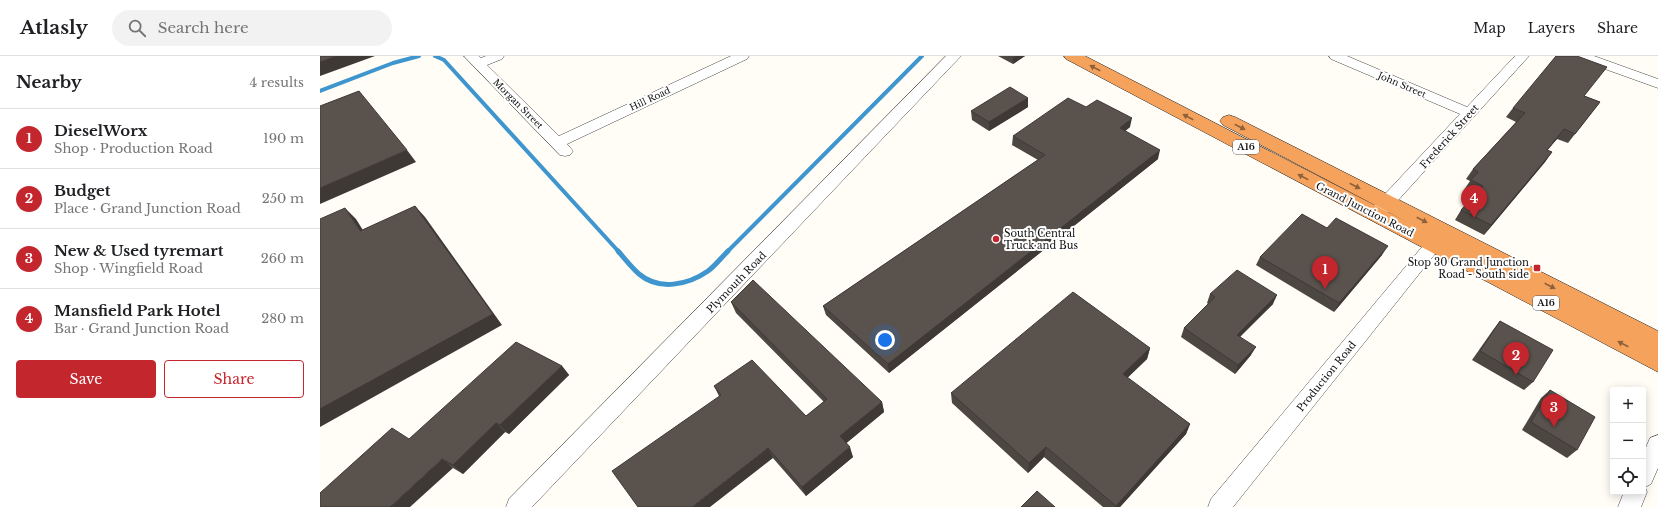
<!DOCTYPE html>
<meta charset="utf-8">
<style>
:root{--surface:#fff;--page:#f2f2f2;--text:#202124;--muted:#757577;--line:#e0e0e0;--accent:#c4262e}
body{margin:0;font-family:"Libre Baskerville",serif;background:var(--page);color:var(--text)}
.controls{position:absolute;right:12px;bottom:12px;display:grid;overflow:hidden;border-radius:4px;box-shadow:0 2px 10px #0003}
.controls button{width:36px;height:36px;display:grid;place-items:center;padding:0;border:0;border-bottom:1px solid var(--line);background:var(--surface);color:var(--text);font:20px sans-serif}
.you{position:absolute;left:565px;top:284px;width:14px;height:14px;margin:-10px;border:3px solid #fff;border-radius:50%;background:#1a73e8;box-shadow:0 0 0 6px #1a73e833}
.badge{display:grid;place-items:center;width:26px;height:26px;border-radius:50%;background:var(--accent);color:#fff;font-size:13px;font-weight:700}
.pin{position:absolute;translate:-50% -33px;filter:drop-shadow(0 1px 2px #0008)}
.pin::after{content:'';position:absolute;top:21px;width:14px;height:12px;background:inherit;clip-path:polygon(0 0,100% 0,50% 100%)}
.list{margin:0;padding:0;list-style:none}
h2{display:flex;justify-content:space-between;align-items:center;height:52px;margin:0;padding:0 16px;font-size:17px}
h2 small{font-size:13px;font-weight:400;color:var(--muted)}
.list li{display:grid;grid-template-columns:26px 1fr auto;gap:12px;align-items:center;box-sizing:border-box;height:60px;padding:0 16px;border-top:1px solid var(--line)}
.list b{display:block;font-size:15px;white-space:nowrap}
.list p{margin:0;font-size:13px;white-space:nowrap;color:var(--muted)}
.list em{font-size:13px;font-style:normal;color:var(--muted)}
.actions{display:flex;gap:8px;padding:12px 16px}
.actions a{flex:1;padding:9px 0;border:1px solid var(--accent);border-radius:4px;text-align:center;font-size:14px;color:var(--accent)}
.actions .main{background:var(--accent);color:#fff}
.icon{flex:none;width:22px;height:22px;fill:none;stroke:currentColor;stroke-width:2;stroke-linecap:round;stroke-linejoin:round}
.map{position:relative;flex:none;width:1338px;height:451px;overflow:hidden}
header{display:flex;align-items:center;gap:24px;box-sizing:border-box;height:56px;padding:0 20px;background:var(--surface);border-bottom:1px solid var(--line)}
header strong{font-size:19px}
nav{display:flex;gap:22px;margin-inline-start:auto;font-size:14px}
.search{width:280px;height:36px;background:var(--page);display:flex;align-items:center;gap:10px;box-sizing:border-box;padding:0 14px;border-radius:22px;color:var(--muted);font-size:15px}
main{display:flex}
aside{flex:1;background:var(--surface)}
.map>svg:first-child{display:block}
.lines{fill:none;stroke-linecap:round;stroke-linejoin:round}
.stream-far1{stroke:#3f96cf;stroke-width:4}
.stream{stroke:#3f96cf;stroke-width:5}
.minor-casing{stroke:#444;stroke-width:1}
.highway-casing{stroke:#222;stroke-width:1}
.minor{fill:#fff;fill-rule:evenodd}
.highway{fill:#f5a25d;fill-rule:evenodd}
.wall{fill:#4d4742}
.shaded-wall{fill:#3f3936}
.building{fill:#5a524d;stroke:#3f3936}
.oneway{fill:#8e613b}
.poi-dot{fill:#c4262e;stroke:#fff;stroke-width:1.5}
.labels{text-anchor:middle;stroke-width:4;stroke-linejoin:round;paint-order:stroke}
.far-street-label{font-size:9px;fill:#111;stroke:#fff}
.shield{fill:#fff;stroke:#585858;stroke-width:1}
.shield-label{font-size:9px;font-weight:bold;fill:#111}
.street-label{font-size:10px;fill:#111;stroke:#fff}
.poi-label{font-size:10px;fill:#111;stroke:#fff;text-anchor:start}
</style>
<header>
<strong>Atlasly</strong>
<div class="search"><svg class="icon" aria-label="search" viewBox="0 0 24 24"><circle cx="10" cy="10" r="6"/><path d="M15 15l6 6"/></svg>Search here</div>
<nav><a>Map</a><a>Layers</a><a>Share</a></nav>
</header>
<main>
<aside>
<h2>Nearby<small>4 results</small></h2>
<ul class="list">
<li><span class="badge">1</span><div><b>DieselWorx</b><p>Shop · Production Road</p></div><em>190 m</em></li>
<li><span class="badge">2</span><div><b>Budget</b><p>Place · Grand Junction Road</p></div><em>250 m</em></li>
<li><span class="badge">3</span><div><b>New &amp; Used tyremart</b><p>Shop · Wingfield Road</p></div><em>260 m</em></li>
<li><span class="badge">4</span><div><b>Mansfield Park Hotel</b><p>Bar · Grand Junction Road</p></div><em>280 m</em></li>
</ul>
<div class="actions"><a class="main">Save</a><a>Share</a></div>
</aside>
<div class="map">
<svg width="1338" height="451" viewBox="0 0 1338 451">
<rect width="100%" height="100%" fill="#fffdf5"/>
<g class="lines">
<!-- stream-far1 -->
<g class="stream-far1">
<path d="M 115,0 L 124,4 L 299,196"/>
<path d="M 0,35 L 73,7 L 99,0"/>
<path d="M 407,196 L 602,0"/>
</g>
<!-- stream -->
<path class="stream" d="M 298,195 C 305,203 312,212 319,218 C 339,235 368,229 388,215 C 395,210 401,202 408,195"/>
<defs>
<g id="minor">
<path d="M 144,0 L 159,0 L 161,2 L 166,0 L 184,0 L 182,3 L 167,9 L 239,80 L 411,0 L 429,0 L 427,3 L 247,88 L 253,95 L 250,99 L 245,100 L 240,99 Z"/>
<path d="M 626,0 L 641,0 L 212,451 L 186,451 L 189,443 Z"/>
<path d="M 1009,0 L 1027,0 L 1147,51 L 1195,0 L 1209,0 L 1062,162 L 1056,164 L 1050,162 L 1048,158 L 1050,154 L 1140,58 L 1011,3 Z"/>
<path d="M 1255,0 L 1274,0 L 1338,23 L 1338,32 L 1257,3 Z"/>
<path d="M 1113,183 L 1119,185 L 1122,189 L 1119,193 L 913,451 L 888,451 L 891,443 L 1107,185 Z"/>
<path d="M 1338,379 L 1338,412 L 1331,428 L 1325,431 L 1327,436 L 1321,451 L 1298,451 L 1304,436 L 1323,436 L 1323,398 L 1330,382 Z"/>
</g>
<path id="highway" d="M 744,0 L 765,0 L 1089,167 L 903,69 L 900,65 L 903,61 L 909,59 L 915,61 L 1338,275 L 1338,316 L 746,3 Z"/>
</defs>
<!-- minor casing -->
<use href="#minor" class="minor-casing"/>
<!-- highway casing -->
<use href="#highway" class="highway-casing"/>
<!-- minor -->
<use href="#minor" class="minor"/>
<!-- highway -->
<use href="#highway" class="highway"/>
</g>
<!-- wall -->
<g class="wall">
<path d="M 678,0 L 705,0 L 693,8 Z"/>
<path d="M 1265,40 L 1280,46 L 1248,87 L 1237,83 L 1227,94 L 1232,96 L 1225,106 L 1164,179 L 1135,164 L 1141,154 L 1155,139 L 1144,134 L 1150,125 L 1146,123 L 1153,113 L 1196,66 L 1186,61 L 1193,52 Z"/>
<path d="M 708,42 L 708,51 L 669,75 L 652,64 L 651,55 Z"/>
<path d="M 766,51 L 810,71 L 805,75 L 838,103 L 569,317 L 506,259 L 503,250 L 718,104 L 692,89 L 693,80 Z"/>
<path d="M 1007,172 L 1062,199 L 1014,256 L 936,209 L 940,201 Z"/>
<path d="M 890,238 L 953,248 L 920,280 L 931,299 L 915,318 L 861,281 L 864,272 L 888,248 L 887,247 Z"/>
<path d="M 411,246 L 562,346 L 564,356 L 526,387 L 533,401 L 486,440 L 399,340 L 394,330 L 486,360 L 504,346 L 416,257 Z"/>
<path d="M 1180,265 L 1213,326 L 1204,334 L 1152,304 L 1173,274 Z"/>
<path d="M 830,292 L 827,303 L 807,322 L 870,368 L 866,378 L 800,451 L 783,451 L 724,401 L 708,417 L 632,347 L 631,337 Z"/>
<path d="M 242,310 L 249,319 L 189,378 L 185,376 L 143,418 L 133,412 L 89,383 Z"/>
<path d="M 1230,334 L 1257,394 L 1247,402 L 1202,374 L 1221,342 Z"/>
</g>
<!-- shaded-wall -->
<g class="shaded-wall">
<path d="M 16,0 L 55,0 L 0,20 L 0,6 Z"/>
<path d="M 696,0 L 705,0 L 693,8 L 693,2 Z"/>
<path d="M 708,42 L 708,51 L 669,75 L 669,66 Z"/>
<path d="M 812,62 L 810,71 L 798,81 L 800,72 Z"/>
<path d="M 1244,73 L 1237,83 L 1220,103 L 1227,94 Z"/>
<path d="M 87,94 L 96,106 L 0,148 L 0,132 Z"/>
<path d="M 840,94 L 838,103 L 569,317 L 568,308 Z"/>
<path d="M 1232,96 L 1225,106 L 1164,179 L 1171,169 Z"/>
<path d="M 95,150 L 105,161 L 182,269 L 0,371 L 0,353 Z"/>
<path d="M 25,152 L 36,163 L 51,187 L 40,175 Z"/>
<path d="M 1068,190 L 1062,199 L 1014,256 L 1019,247 Z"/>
<path d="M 957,239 L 953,248 L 914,287 L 917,279 Z"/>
<path d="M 936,291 L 931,299 L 915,318 L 918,309 Z"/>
<path d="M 830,292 L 827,303 L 800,329 L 803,318 Z"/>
<path d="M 242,310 L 249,319 L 189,378 L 180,369 Z"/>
<path d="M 562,346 L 564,356 L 523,390 L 520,380 Z"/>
<path d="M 176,367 L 185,376 L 143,418 L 133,409 Z"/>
<path d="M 870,368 L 866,378 L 800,451 L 795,451 Z"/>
<path d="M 530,391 L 533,401 L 486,440 L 482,431 Z"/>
<path d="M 726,391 L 724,401 L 708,417 L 709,407 Z"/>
<path d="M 448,392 L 453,402 L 390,451 L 372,451 Z"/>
<path d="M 122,403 L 133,412 L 90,451 L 70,451 Z"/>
</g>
<!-- building -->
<g class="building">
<path d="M 0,0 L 16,0 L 0,6 Z"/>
<path d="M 1236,0 L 1257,0 L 1287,11 L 1264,40 L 1280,46 L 1255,78 L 1244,73 L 1227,94 L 1232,96 L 1171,169 L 1141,154 L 1163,130 L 1151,124 L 1158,116 L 1153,113 L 1205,57 L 1193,52 Z"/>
<path d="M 690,31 L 708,42 L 669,66 L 651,55 Z"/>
<path d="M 39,35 L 87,94 L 0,132 L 0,50 Z"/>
<path d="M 748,42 L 766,51 L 777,44 L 812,62 L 800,72 L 840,94 L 568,308 L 503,250 L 725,99 L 693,80 Z"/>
<path d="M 95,150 L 173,258 L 0,353 L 0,163 L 25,152 L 40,175 Z"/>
<path d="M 982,158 L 1007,172 L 1016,162 L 1068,190 L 1019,247 L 940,201 Z"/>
<path d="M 917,214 L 957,239 L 917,279 L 936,291 L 918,309 L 864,272 L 895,241 L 890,238 Z"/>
<path d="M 433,224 L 562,346 L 520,380 L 530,391 L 482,431 L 448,392 L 372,451 L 318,451 L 292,415 L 401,339 L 394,330 L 432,304 L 486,360 L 507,343 L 411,246 Z"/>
<path d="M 753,236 L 830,292 L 803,318 L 870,368 L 796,450 L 726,391 L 709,407 L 631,337 Z"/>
<path d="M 1180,265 L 1233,294 L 1213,326 L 1160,295 Z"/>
<path d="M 196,286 L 242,310 L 180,369 L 176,367 L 133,409 L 122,403 L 70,451 L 0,451 L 0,437 L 72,372 L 89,383 Z"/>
<path d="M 1230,334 L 1275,361 L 1257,394 L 1211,366 Z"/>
<path d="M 717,435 L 735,451 L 701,451 Z"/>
</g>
<!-- one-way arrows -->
<defs><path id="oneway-solid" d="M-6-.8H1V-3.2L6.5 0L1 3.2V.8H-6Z"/></defs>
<g class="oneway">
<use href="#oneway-solid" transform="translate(775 12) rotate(-153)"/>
<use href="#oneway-solid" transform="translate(868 61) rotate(-152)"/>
<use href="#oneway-solid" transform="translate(920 71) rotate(27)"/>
<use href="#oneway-solid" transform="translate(983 121) rotate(-152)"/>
<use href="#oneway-solid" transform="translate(1035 130) rotate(27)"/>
<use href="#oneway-solid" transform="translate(1102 164) rotate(27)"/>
<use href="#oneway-solid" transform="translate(1230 230) rotate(27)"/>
<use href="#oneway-solid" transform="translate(1303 288) rotate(-153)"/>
</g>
<!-- markers -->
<g class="poi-dot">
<circle cx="676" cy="183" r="4"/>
<rect x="1213" y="208" width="8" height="8" rx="2"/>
</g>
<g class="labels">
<!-- far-street labels -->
<g class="far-street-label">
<text transform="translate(1082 29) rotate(23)" y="3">John Street</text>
<text transform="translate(330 43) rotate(-25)" y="3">Hill Road</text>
<text transform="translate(198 48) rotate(45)" y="3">Morgan Street</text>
</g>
<!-- shield labels -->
<g class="shield">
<rect x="913" y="84" width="26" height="14" rx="3"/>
<rect x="1213" y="240" width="26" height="14" rx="3"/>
</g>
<g class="shield-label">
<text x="926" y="94">A16</text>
<text x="1226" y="250">A16</text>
</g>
<!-- street labels -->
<g class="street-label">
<text transform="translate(1129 80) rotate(-48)" y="4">Frederick Street</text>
<text transform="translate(1045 153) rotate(27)" y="4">Grand Junction Road</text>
<text transform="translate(416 226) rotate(-46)" y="4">Plymouth Road</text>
<text transform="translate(1006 320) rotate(-51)" y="4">Production Road</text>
</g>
<!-- poi labels -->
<g class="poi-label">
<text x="684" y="181">South Central<tspan x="684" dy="12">Truck and Bus</tspan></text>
<text x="1209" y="210" text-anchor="end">Stop 30 Grand Junction<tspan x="1209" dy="12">Road - South side</tspan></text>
</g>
</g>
</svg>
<div class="controls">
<button>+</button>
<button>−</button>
<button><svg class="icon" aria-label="locate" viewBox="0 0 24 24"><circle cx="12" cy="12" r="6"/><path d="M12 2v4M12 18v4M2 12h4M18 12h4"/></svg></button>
</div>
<div class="you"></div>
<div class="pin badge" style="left:1005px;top:233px">1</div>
<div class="pin badge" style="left:1196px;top:319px">2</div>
<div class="pin badge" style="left:1234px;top:371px">3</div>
<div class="pin badge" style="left:1154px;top:162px">4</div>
</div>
</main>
